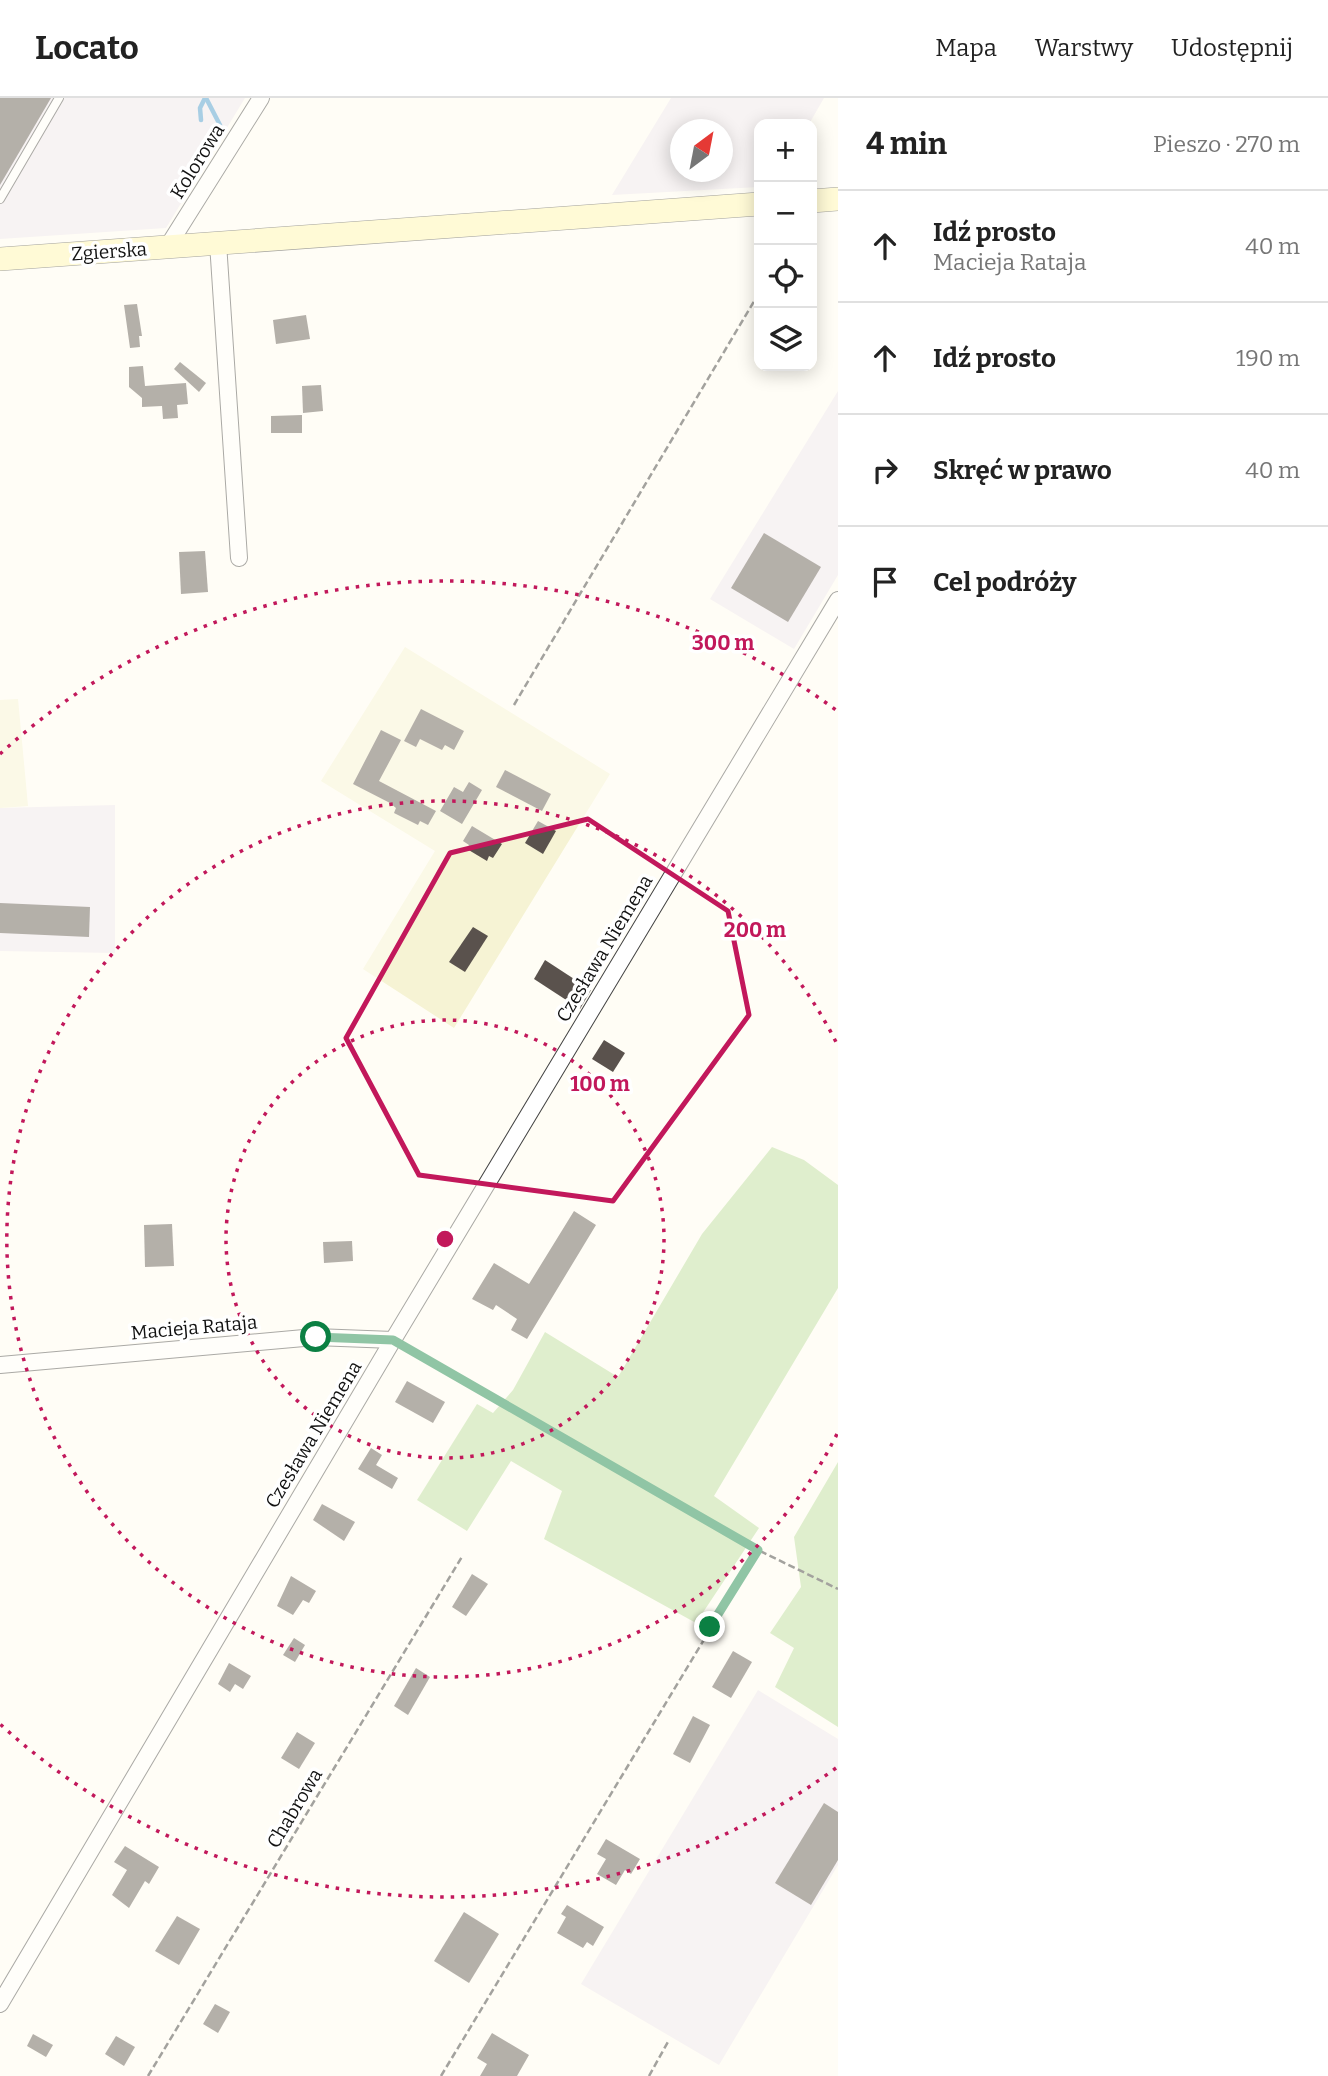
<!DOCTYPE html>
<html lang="pl">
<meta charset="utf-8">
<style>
:root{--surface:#fff;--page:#f2f2f2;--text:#222;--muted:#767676;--line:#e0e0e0}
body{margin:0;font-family:Bitter,serif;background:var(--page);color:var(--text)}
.controls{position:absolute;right:21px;top:21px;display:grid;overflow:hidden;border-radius:14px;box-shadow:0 4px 18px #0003}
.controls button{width:63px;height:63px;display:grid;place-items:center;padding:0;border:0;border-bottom:2px solid var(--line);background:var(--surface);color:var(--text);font:35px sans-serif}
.compass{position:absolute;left:670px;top:21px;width:63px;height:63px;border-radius:50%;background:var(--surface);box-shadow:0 4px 18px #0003;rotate:32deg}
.stop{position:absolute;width:21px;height:21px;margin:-16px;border:5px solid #0b8043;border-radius:50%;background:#fff}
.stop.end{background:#0b8043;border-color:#fff;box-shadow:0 2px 7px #0008}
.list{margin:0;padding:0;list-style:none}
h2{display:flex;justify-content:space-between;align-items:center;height:91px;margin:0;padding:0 28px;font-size:30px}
h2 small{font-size:23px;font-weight:400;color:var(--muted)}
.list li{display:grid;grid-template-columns:46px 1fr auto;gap:21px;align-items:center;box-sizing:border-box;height:112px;padding:0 28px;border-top:2px solid var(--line)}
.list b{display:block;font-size:26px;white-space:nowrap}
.list p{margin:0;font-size:23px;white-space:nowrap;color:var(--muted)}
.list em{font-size:23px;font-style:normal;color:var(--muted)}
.icon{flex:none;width:38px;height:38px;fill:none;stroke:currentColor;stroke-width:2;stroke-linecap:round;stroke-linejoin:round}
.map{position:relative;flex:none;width:838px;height:1978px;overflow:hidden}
header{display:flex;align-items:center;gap:42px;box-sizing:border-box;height:98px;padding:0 35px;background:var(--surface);border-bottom:2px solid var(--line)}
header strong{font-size:33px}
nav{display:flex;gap:38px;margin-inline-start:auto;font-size:24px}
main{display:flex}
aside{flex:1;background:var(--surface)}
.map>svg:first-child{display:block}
.industrial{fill:#eee6ef;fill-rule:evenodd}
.farmland{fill:#f6f3d4}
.forest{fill:#b9dc9c}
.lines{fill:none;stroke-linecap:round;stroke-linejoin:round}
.stream{stroke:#3f96cf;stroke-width:4.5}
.building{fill:#5a524d}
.lane-casing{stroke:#444;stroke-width:10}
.street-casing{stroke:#444;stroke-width:18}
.secondary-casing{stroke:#333;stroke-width:24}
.path{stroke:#333;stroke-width:2.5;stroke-dasharray:7 3.5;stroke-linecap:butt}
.lane{stroke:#fff;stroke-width:8}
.street{stroke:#fff;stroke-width:16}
.secondary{stroke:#fff6b0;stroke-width:23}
.route{stroke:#0b8043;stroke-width:9}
.marked{fill:none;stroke:#c2185b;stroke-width:5;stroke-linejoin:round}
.ring{fill:none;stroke:#c2185b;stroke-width:3.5;stroke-dasharray:3.5 7}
.labels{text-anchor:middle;stroke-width:7;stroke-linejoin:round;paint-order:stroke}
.street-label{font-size:19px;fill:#111;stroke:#fff}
.centre{fill:#c2185b;stroke:#fff;stroke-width:3.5}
.ring-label{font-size:21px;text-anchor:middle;font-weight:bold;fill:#c2185b;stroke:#fff;stroke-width:7;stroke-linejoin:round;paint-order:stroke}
</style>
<header>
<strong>Locato</strong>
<nav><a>Mapa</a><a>Warstwy</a><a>Udostępnij</a></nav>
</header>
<main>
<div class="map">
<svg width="838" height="1978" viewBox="0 0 838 1978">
<rect width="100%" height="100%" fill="#fffdf5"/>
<!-- industrial -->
<g class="industrial">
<path d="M 0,0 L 245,0 L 166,130 L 0,141 Z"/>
<path d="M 671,0 L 824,0 L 809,26 L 759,26 L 759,89 L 612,97 ZM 680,32 L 722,32 L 722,74 L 680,74 Z"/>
<path d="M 838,293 L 838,477 L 794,551 L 710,501 Z"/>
<path d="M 115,707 L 115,855 L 0,853 L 0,710 Z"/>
<path d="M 758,1592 L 838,1641 L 838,1767 L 719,1967 L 581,1886 Z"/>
</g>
<!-- farmland -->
<g class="farmland">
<path d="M 405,549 L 610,676 L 454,930 L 363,871 L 435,753 L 321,683 Z"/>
<path d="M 18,601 L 28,708 L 0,710 L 0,602 Z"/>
</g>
<!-- forest -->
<g class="forest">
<path d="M 772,1049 L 804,1062 L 838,1087 L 838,1190 L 714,1398 L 759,1430 L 696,1525 L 544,1441 L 562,1393 L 511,1363 L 467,1433 L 417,1402 L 477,1306 L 493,1315 L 513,1292 L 545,1234 L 618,1279 L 702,1136 Z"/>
<path d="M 838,1364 L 838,1629 L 775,1589 L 794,1550 L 770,1535 L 801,1489 L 794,1439 Z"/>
</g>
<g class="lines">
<!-- stream -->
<g class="stream">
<path d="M 206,0 L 220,27"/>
<path d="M 201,22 L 200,10 L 205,0"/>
</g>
</g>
<!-- building -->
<g class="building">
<path d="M 0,0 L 51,0 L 0,87 Z"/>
<path d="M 137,206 L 142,238 L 139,238 L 140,249 L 130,250 L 124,207 Z"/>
<path d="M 306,217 L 310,241 L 276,246 L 273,222 Z"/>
<path d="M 180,264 L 206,285 L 199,294 L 174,271 Z"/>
<path d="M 143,268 L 145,288 L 186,285 L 188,306 L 177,307 L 178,320 L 163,321 L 162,308 L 142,309 L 142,300 L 129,289 L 129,269 Z"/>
<path d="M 321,287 L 323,313 L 303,315 L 302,288 Z"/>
<path d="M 302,317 L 302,335 L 271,335 L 271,318 Z"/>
<path d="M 764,435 L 821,469 L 788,524 L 731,490 Z"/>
<path d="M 205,453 L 208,494 L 181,496 L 179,454 Z"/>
<path d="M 421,611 L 464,633 L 454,652 L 445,647 L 442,652 L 420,641 L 416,649 L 404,643 Z"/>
<path d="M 381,632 L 401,642 L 379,683 L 436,713 L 428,727 L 420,723 L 418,727 L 394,715 L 396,710 L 390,705 L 353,686 Z"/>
<path d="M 505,672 L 551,696 L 542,713 L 496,689 Z"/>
<path d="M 469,684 L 482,692 L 462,726 L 440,713 L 454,689 L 463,694 Z"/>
<path d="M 538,723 L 556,733 L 543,756 L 525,745 Z"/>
<path d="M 472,728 L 502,746 L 493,760 L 489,758 L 487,763 L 467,751 L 469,747 L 463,743 Z"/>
<path d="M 0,805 L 90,809 L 89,839 L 0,835 Z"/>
<path d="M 473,829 L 488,838 L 465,874 L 449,864 Z"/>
<path d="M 545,862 L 591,892 L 580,911 L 534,881 Z"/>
<path d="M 604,942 L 625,955 L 613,974 L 592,961 Z"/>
<path d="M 574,1113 L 596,1127 L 527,1241 L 511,1232 L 517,1221 L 496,1207 L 493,1212 L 472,1201 L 494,1165 L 529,1186 Z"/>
<path d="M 172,1126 L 174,1168 L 145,1169 L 144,1127 Z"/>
<path d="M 352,1143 L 353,1163 L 324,1165 L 323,1144 Z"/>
<path d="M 407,1283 L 445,1304 L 433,1325 L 395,1304 Z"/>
<path d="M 371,1350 L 382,1357 L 376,1367 L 398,1380 L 392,1391 L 358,1371 Z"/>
<path d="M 322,1406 L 355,1424 L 344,1443 L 313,1422 Z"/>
<path d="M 472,1476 L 488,1486 L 466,1518 L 452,1509 Z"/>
<path d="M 291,1478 L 316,1493 L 309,1505 L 303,1502 L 293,1517 L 277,1508 Z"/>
<path d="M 294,1540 L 305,1547 L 295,1564 L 283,1557 Z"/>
<path d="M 733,1553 L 752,1564 L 731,1600 L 712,1589 Z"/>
<path d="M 229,1565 L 251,1578 L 243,1591 L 235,1586 L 230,1594 L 218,1586 Z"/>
<path d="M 416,1570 L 430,1579 L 408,1617 L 394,1608 Z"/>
<path d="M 693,1618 L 710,1627 L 690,1665 L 673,1656 Z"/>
<path d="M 297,1634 L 315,1645 L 299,1671 L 281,1660 Z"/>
<path d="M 824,1705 L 838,1714 L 838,1762 L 811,1807 L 775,1785 Z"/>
<path d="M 606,1741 L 640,1761 L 631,1776 L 625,1772 L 616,1787 L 597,1776 L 606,1761 L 597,1756 Z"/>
<path d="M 125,1748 L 159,1769 L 149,1786 L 145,1783 L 129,1810 L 112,1797 L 127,1772 L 114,1764 Z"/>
<path d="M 567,1807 L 604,1829 L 593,1848 L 587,1844 L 583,1850 L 557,1835 L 566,1819 L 561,1816 Z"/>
<path d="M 464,1814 L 499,1836 L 469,1885 L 434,1863 Z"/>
<path d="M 177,1818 L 200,1831 L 179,1867 L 155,1853 Z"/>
<path d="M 215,1906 L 230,1914 L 218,1935 L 203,1926 Z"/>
<path d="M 492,1935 L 529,1957 L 517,1978 L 480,1978 L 487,1966 L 477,1960 Z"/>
<path d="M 33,1936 L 53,1947 L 46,1959 L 27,1948 Z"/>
<path d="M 116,1938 L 135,1949 L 124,1968 L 105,1956 Z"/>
</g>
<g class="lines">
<defs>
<path id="lane" d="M 0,101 L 59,0"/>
<g id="street">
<path d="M 218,145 L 239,460"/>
<path d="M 168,148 L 261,0"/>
<path d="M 0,1267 L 315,1239 L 393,1242"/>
<path d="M 0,1906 L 393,1242 L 838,502"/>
</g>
<g id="secondary">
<path d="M 812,103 L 838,101"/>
<path d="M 0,161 L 759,106"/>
</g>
</defs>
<!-- lane casing -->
<use href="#lane" class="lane-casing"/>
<!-- street casing -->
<use href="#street" class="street-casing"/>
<!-- secondary casing -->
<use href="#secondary" class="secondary-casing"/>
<!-- path -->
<g class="path">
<path d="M 514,607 L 759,195"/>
<path d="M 405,1249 L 758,1452 L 838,1491"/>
<path d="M 148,1978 L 463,1457"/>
<path d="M 441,1978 L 758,1452"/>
<path d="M 649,1978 L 669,1942"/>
</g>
<!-- lane -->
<use href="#lane" class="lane"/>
<!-- street -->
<use href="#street" class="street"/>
<!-- secondary -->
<use href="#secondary" class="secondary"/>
</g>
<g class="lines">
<!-- route -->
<path class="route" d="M 316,1239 L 393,1242 L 758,1452 L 710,1529"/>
</g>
<!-- marked area -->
<path d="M0 0H838V1978H0ZM 588,721 L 728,813 L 749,917 L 613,1103 L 419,1077 L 346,940 L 450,755 Z" fill="#fffdf5" fill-opacity=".55" fill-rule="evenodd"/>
<path class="marked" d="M 588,721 L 728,813 L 749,917 L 613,1103 L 419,1077 L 346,940 L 450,755 Z"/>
<!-- distance rings -->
<g class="ring">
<circle cx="445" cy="1141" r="219"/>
<path d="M837 1336A438 438 0 1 1 837 946"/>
<path d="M836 1670A658 658 0 0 1 0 1626M0 656A658 658 0 0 1 836 612"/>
</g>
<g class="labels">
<!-- street labels -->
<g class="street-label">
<text transform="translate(197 63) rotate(-58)" y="7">Kolorowa</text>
<text transform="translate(109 153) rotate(-4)" y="7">Zgierska</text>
<text transform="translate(604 850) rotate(-59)" y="7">Czesława Niemena</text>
<text transform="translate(194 1229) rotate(-5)" y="7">Macieja Rataja</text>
<text transform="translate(313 1336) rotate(-59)" y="7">Czesława Niemena</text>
<text transform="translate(294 1710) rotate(-59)" y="7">Chabrowa</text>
</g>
</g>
<circle cx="445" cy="1141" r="10" class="centre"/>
<g class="ring-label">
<text x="723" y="552">300 m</text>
<text x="755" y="839">200 m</text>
<text x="600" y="993">100 m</text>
</g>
</svg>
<div class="controls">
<button>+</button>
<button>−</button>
<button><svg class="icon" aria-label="locate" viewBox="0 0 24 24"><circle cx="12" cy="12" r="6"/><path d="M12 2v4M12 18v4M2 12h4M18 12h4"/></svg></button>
<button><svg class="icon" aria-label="layers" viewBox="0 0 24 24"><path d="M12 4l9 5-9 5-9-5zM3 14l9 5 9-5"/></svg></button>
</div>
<svg class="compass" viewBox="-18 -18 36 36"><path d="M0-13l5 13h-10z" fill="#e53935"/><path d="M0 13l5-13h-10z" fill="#767676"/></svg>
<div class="stop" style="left:316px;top:1239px"></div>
<div class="stop end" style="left:710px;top:1529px"></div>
</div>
<aside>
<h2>4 min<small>Pieszo · 270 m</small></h2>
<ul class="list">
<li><svg class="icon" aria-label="ahead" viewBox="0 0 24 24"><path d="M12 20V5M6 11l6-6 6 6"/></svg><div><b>Idź prosto</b><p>Macieja Rataja</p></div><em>40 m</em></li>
<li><svg class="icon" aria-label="ahead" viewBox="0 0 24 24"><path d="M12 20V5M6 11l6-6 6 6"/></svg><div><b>Idź prosto</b></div><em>190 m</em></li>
<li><svg class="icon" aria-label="right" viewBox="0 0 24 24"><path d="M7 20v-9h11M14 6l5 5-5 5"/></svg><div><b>Skręć w prawo</b></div><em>40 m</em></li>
<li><svg class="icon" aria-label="arrive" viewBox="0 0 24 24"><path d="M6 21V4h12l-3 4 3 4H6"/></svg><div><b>Cel podróży</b></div></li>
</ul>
</aside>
</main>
